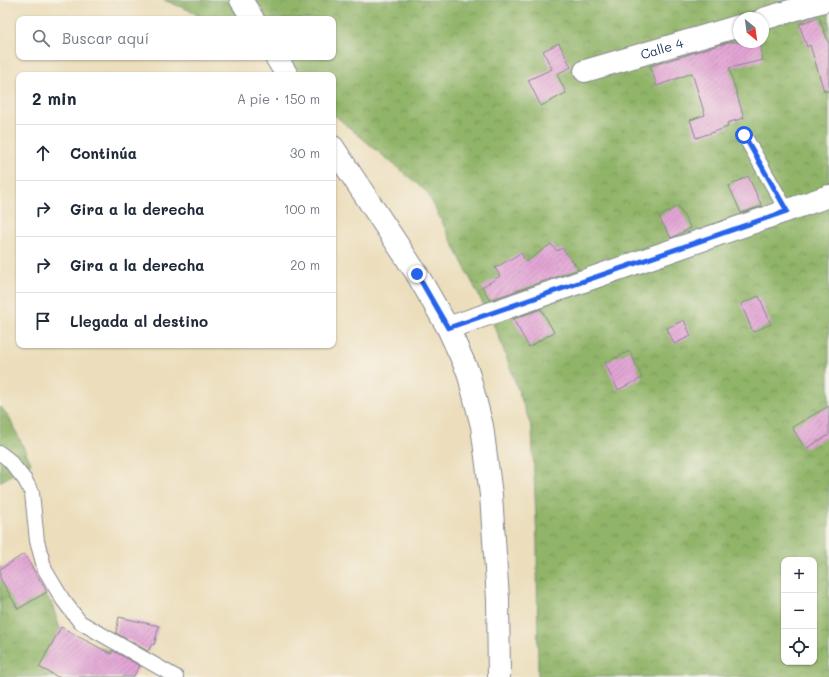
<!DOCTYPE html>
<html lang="es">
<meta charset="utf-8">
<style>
:root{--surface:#fff;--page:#f6f6f7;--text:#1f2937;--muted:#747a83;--line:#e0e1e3}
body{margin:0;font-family:Mali,sans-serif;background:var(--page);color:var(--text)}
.controls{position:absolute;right:12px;bottom:12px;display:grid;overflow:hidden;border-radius:8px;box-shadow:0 1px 3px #0004}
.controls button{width:36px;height:36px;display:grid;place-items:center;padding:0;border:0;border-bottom:1px solid var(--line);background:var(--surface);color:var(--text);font:20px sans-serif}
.compass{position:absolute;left:733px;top:12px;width:36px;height:36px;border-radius:50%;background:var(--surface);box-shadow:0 1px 3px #0004;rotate:151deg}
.stop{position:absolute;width:12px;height:12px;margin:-9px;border:3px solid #2563eb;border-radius:50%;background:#fff}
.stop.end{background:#2563eb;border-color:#fff;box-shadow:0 1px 4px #0008}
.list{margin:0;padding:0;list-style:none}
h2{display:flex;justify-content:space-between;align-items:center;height:52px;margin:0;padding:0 16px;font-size:17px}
h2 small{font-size:13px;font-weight:400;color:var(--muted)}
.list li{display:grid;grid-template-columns:26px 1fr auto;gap:12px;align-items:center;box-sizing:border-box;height:56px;padding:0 16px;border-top:1px solid var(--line)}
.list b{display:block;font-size:15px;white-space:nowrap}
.list em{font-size:13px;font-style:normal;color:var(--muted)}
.icon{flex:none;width:22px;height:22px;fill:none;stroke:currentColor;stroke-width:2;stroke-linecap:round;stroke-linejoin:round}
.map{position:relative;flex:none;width:829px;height:677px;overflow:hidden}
.search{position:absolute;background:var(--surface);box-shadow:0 1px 3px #0004;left:16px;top:16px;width:320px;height:44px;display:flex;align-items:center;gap:10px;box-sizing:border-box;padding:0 14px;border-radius:8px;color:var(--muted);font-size:15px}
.panel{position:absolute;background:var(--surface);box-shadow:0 1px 3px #0004;left:16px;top:72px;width:320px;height:276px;border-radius:8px}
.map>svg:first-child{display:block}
.forest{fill:url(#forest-crowns);stroke:#567263;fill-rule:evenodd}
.building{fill:url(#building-hatch)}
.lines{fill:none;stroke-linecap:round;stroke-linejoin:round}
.service-casing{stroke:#84868d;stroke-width:16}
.minor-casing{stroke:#84868d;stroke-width:24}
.tertiary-casing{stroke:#84868d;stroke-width:24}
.service{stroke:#fff;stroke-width:14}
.minor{stroke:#fff;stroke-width:22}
.tertiary{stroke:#fff;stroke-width:22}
.route{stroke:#2563eb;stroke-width:5}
.labels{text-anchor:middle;stroke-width:3;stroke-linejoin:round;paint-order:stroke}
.street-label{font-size:13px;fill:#1b2f5e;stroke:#f7f3e8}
</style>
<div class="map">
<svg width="829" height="677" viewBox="0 0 829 677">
<defs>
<pattern id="forest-crowns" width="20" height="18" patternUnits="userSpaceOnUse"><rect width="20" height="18" fill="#90b468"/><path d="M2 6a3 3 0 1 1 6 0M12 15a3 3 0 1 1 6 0" fill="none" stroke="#759359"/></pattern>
<pattern id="building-hatch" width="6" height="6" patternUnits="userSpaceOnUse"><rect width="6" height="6" fill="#e3a5d5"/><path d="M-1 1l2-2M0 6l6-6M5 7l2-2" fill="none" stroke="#b787b0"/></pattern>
</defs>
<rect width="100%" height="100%" fill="#f7f3e8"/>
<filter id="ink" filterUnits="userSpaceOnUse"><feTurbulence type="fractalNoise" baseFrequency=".025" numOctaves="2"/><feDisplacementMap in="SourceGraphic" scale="8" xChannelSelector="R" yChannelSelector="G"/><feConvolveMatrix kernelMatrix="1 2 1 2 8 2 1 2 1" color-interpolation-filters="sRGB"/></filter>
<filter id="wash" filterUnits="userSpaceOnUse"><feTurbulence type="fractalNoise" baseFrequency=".012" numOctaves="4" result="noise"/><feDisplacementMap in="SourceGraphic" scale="16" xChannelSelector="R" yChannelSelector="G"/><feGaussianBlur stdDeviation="0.9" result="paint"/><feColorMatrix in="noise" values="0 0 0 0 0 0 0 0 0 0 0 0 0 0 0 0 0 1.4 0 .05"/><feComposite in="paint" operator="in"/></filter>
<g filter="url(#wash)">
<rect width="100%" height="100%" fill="#ecdebc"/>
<!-- forest -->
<g class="forest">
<path d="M 164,0 L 829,0 L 829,677 L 538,677 L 537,542 L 532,429 L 498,334 L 427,192 L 333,114 L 333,75 L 287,75 L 264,57 L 333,57 L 333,19 L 203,19 L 191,11 ZM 739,18 L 763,18 L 763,42 L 739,42 ZM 784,560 L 814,560 L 814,662 L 784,662 Z"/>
<path d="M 0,406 L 9,417 L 31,463 L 0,482 Z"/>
<path d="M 0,567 L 32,580 L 51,602 L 62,634 L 80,642 L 114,652 L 124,662 L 133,677 L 0,677 Z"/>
</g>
<g id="blocks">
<!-- building -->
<g class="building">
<path d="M 819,17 L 829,44 L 829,91 L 824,91 L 810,45 L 807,47 L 799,24 Z"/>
<path d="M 729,42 L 760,42 L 763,60 L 729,68 L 744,118 L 727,123 L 728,127 L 696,138 L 690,120 L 705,115 L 692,73 L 657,86 L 650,66 Z"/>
<path d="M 559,43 L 571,67 L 557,74 L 566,93 L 541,106 L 528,80 L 552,69 L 543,51 Z"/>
<path d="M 748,176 L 762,206 L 741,213 L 729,186 Z"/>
<path d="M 678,206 L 691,228 L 671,238 L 659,217 Z"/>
<path d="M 551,244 L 557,251 L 562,248 L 579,269 L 490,300 L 482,287 L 500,276 L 495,268 L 521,253 L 526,262 Z"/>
<path d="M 759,296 L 771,324 L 753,332 L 741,304 Z"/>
<path d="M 541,309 L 554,332 L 529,347 L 513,319 Z"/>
<path d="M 684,320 L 691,336 L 674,344 L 667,328 Z"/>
<path d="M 630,351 L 642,378 L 618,390 L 605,363 Z"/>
<path d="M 829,406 L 829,435 L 805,449 L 792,427 Z"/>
<path d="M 24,554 L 47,592 L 18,609 L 0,578 L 0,569 Z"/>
<path d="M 119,617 L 159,626 L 154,645 L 152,644 L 148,651 L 116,633 Z"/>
<path d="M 61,627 L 111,654 L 112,650 L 140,666 L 133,677 L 58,677 L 39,667 Z"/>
</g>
</g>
</g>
<g filter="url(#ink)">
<use href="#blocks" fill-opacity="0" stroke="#84868d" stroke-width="1"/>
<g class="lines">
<defs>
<g id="service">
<path d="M 744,135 L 787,211"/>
<path d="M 0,453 L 9,460 L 25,480 L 32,493 L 37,541 L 45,570 L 63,600 L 80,622 L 176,677"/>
</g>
<g id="minor">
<path d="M 763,19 L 827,0"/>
<path id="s1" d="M 585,71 L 739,26"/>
<path d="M 448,328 L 829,196"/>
</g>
<g id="tertiary">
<path d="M 241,0 L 253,19"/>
<path d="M 276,57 L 287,75"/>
<path d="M 333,147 L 417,274 L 448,328 L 468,372 L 482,426 L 491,495 L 498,599 L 499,677"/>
</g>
</defs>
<!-- service casing -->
<use href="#service" class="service-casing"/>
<!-- minor casing -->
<use href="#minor" class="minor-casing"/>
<!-- tertiary casing -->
<use href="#tertiary" class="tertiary-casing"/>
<!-- service -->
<use href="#service" class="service"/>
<!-- minor -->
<use href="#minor" class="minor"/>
<!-- tertiary -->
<use href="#tertiary" class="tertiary"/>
</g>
</g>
<g class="lines" filter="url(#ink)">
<!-- route -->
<path class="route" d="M 417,274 L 448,328 L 787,211 L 744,135"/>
</g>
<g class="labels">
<!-- street labels -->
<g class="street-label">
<text dy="5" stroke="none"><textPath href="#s1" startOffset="80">Calle 4</textPath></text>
</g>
</g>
</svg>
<div class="controls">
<button>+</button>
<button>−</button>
<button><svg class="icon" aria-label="locate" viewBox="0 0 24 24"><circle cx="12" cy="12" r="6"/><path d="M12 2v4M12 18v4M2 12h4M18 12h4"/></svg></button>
</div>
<svg class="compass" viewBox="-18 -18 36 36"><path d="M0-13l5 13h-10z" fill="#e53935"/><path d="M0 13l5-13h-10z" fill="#747a83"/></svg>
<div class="stop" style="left:744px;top:135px"></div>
<div class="stop end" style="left:417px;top:274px"></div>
<div class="search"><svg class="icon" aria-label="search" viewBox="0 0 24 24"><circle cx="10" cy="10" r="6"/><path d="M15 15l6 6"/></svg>Buscar aquí</div>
<section class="panel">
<h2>2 min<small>A pie · 150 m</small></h2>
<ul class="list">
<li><svg class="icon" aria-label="ahead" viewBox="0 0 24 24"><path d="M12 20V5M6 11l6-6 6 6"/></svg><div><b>Continúa</b></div><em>30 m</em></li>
<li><svg class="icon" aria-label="right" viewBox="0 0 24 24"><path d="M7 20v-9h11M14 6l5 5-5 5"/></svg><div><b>Gira a la derecha</b></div><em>100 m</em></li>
<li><svg class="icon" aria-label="right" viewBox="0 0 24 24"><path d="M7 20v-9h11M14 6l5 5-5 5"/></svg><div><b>Gira a la derecha</b></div><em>20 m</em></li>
<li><svg class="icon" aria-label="arrive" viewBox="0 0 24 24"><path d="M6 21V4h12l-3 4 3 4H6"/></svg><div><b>Llegada al destino</b></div></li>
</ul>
</section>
</div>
